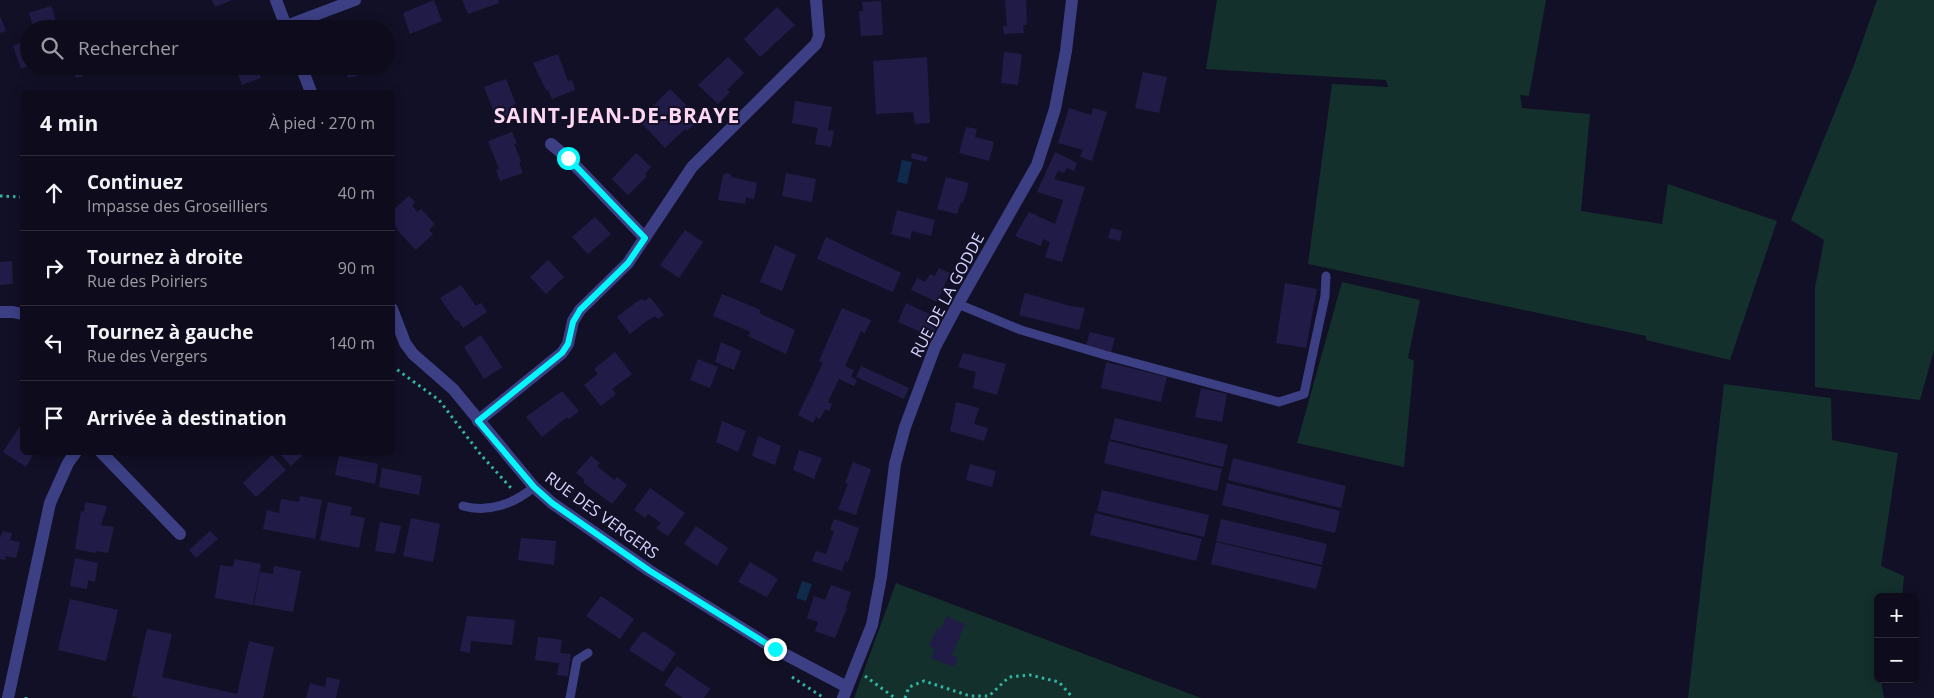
<!DOCTYPE html>
<html lang="fr">
<meta charset="utf-8">
<style>
:root{--surface:#0e0c1c;--page:#1c1a29;--text:#f1f3f6;--muted:#9b9ba3;--line:#2e2c3b}
body{margin:0;font-family:"Open Sans",sans-serif;background:var(--page);color:var(--text)}
.controls{position:absolute;right:15px;bottom:15px;display:grid;overflow:hidden;border-radius:8px;box-shadow:0 2px 12px #0003}
.controls button{width:45px;height:45px;display:grid;place-items:center;padding:0;border:0;border-bottom:1px solid var(--line);background:var(--surface);color:var(--text);font:25px sans-serif}
.stop{position:absolute;width:15px;height:15px;margin:-11px;border:4px solid #06f6fa;border-radius:50%;background:#fff}
.stop.end{background:#06f6fa;border-color:#fff;box-shadow:0 1px 5px #0008}
.list{margin:0;padding:0;list-style:none}
h2{display:flex;justify-content:space-between;align-items:center;height:65px;margin:0;padding:0 20px;font-size:21px}
h2 small{font-size:16px;font-weight:400;color:var(--muted)}
.list li{display:grid;grid-template-columns:32px 1fr auto;gap:15px;align-items:center;box-sizing:border-box;height:75px;padding:0 20px;border-top:1px solid var(--line)}
.list b{display:block;font-size:19px;white-space:nowrap}
.list p{margin:0;font-size:16px;white-space:nowrap;color:var(--muted)}
.list em{font-size:16px;font-style:normal;color:var(--muted)}
.icon{flex:none;width:28px;height:28px;fill:none;stroke:currentColor;stroke-width:2;stroke-linecap:round;stroke-linejoin:round}
.map{position:relative;flex:none;width:1934px;height:698px;overflow:hidden}
.search{position:absolute;background:var(--surface);box-shadow:0 2px 12px #0003;left:20px;top:20px;width:375px;height:55px;display:flex;align-items:center;gap:12px;box-sizing:border-box;padding:0 18px;border-radius:28px;color:var(--muted);font-size:19px}
.panel{position:absolute;background:var(--surface);box-shadow:0 2px 12px #0003;left:20px;top:90px;width:375px;height:365px;border-radius:8px}
.map>svg:first-child{display:block}
.green{fill:#13302c}
.water{fill:#0f2a4a}
.building{fill:#211c47}
.lines{fill:none;stroke-linecap:round;stroke-linejoin:round}
.path{stroke:#32b6a3;stroke-width:3;stroke-dasharray:2.5 4;stroke-linecap:butt}
.lane{stroke:#3c3f84;stroke-width:9}
.street{stroke:#3c3f84;stroke-width:12}
.route{stroke:#06f6fa;stroke-width:6}
.labels{text-anchor:middle;stroke-width:4;stroke-linejoin:round;paint-order:stroke}
.street-label{font-size:16px;fill:#d7d5fe;stroke:#121026}
.district-label{font-size:21px;font-weight:bold;letter-spacing:1px;fill:#fed7f3;stroke:#121026}
</style>
<div class="map">
<svg width="1934" height="698" viewBox="0 0 1934 698">
<rect width="100%" height="100%" fill="#121026"/>
<!-- green -->
<g class="green">
<path d="M 1217,0 L 1546,0 L 1529,96 L 1520,95 L 1522,108 L 1590,114 L 1581,211 L 1662,224 L 1668,184 L 1777,221 L 1730,360 L 1646,340 L 1646,336 L 1308,264 L 1332,84 L 1388,87 L 1386,80 L 1206,69 Z"/>
<path d="M 1877,0 L 1934,0 L 1934,350 L 1920,400 L 1815,387 L 1815,288 L 1824,240 L 1791,220 L 1854,65 Z"/>
<path d="M 1342,282 L 1420,300 L 1408,358 L 1414,361 L 1404,467 L 1297,443 Z"/>
<path d="M 1724,384 L 1831,398 L 1832,440 L 1898,453 L 1881,566 L 1904,576 L 1902,597 L 1878,597 L 1878,679 L 1881,679 L 1884,698 L 1688,698 Z"/>
<path d="M 896,583 L 1201,698 L 854,698 Z"/>
</g>
<!-- water -->
<g class="water">
<path d="M 902,160 L 912,162 L 907,184 L 897,182 Z"/>
<path d="M 802,581 L 812,584 L 806,601 L 796,598 Z"/>
</g>
<!-- building -->
<g class="building">
<path d="M 212,0 L 232,0 L 215,7 Z"/>
<path d="M 434,0 L 442,21 L 410,34 L 403,13 Z"/>
<path d="M 462,0 L 498,0 L 499,3 L 468,14 Z"/>
<path d="M 1005,0 L 1026,0 L 1027,25 L 1023,25 L 1024,33 L 1004,34 L 1003,26 L 1007,26 Z"/>
<path d="M 881,1 L 883,35 L 861,36 L 859,11 L 863,11 L 862,2 Z"/>
<path d="M 51,6 L 59,29 L 34,29 L 29,13 Z"/>
<path d="M 777,7 L 795,25 L 760,57 L 744,39 Z"/>
<path d="M 0,16 L 6,31 L 0,33 Z"/>
<path d="M 20,43 L 28,66 L 21,69 L 13,46 Z"/>
<path d="M 1004,52 L 1022,54 L 1018,85 L 1001,83 Z"/>
<path d="M 558,54 L 568,81 L 572,80 L 575,90 L 552,99 L 548,90 L 546,90 L 533,63 Z"/>
<path d="M 728,57 L 744,73 L 727,90 L 730,92 L 718,104 L 698,85 Z"/>
<path d="M 927,57 L 930,123 L 915,124 L 913,112 L 876,114 L 873,61 Z"/>
<path d="M 72,66 L 80,66 L 83,76 L 76,78 Z"/>
<path d="M 235,66 L 260,66 L 260,69 L 258,69 L 261,78 L 242,85 Z"/>
<path d="M 341,66 L 365,66 L 367,73 L 348,78 L 346,70 L 342,71 Z"/>
<path d="M 1143,72 L 1167,77 L 1159,113 L 1135,108 Z"/>
<path d="M 506,79 L 516,104 L 513,105 L 516,113 L 497,120 L 484,87 Z"/>
<path d="M 670,89 L 700,119 L 687,131 L 685,129 L 665,148 L 639,120 Z"/>
<path d="M 795,101 L 832,107 L 828,130 L 834,131 L 831,147 L 815,144 L 818,128 L 792,123 Z"/>
<path d="M 1069,108 L 1091,115 L 1093,108 L 1107,112 L 1092,161 L 1080,157 L 1083,150 L 1058,143 Z"/>
<path d="M 966,127 L 977,129 L 975,137 L 994,142 L 989,161 L 959,153 Z"/>
<path d="M 512,132 L 517,143 L 514,144 L 521,161 L 519,162 L 523,173 L 500,181 L 496,170 L 499,169 L 488,141 Z"/>
<path d="M 1055,152 L 1077,163 L 1074,171 L 1067,168 L 1064,173 L 1058,171 L 1054,179 L 1085,187 L 1062,262 L 1045,257 L 1050,242 L 1043,239 L 1041,246 L 1015,236 L 1029,212 L 1055,224 L 1063,200 L 1037,192 Z"/>
<path d="M 636,153 L 651,167 L 645,174 L 647,176 L 628,195 L 612,179 Z"/>
<path d="M 912,153 L 928,157 L 926,162 L 911,158 Z"/>
<path d="M 726,173 L 730,174 L 732,177 L 757,183 L 754,199 L 746,197 L 745,204 L 718,200 L 723,175 Z"/>
<path d="M 786,173 L 816,179 L 812,202 L 782,196 Z"/>
<path d="M 946,177 L 969,183 L 963,203 L 961,202 L 957,214 L 937,209 Z"/>
<path d="M 409,196 L 415,202 L 412,205 L 417,212 L 421,209 L 435,224 L 429,230 L 433,234 L 416,250 L 397,230 L 398,229 L 392,222 L 396,220 L 392,216 L 392,211 Z"/>
<path d="M 897,210 L 935,220 L 931,236 L 912,231 L 910,239 L 891,234 Z"/>
<path d="M 595,217 L 611,234 L 588,254 L 572,237 Z"/>
<path d="M 1111,228 L 1122,231 L 1120,241 L 1108,238 Z"/>
<path d="M 685,230 L 703,242 L 679,278 L 660,265 Z"/>
<path d="M 826,237 L 901,273 L 893,292 L 817,259 Z"/>
<path d="M 775,245 L 796,255 L 782,291 L 760,282 Z"/>
<path d="M 548,260 L 564,277 L 546,294 L 530,277 Z"/>
<path d="M 12,261 L 13,284 L 0,285 L 0,262 Z"/>
<path d="M 939,268 L 950,273 L 937,302 L 911,290 L 917,278 L 925,282 L 930,274 L 935,276 Z"/>
<path d="M 1285,283 L 1317,289 L 1306,348 L 1276,343 Z"/>
<path d="M 461,285 L 476,306 L 481,303 L 487,312 L 463,328 L 458,320 L 456,321 L 440,298 Z"/>
<path d="M 1025,293 L 1070,306 L 1085,308 L 1079,330 L 1019,315 Z"/>
<path d="M 722,294 L 761,310 L 759,313 L 795,330 L 786,354 L 748,336 L 751,332 L 713,316 Z"/>
<path d="M 650,297 L 664,315 L 658,319 L 655,316 L 648,320 L 630,334 L 617,317 L 635,303 L 642,299 L 644,301 Z"/>
<path d="M 906,303 L 940,319 L 932,337 L 898,322 Z"/>
<path d="M 842,308 L 871,320 L 865,333 L 861,331 L 845,366 L 854,370 L 851,377 L 857,380 L 854,386 L 839,379 L 828,402 L 832,404 L 829,411 L 825,409 L 820,419 L 816,417 L 813,423 L 798,415 L 823,363 L 819,361 Z"/>
<path d="M 1090,332 L 1115,338 L 1111,352 L 1086,345 Z"/>
<path d="M 481,335 L 502,367 L 484,379 L 464,347 Z"/>
<path d="M 721,342 L 741,351 L 734,370 L 715,362 Z"/>
<path d="M 615,352 L 632,374 L 612,389 L 616,394 L 601,406 L 584,385 L 598,374 L 594,369 Z"/>
<path d="M 963,353 L 1006,364 L 997,395 L 973,388 L 976,372 L 958,367 Z"/>
<path d="M 698,359 L 718,367 L 710,388 L 690,380 Z"/>
<path d="M 1106,362 L 1167,377 L 1161,402 L 1101,388 Z"/>
<path d="M 861,366 L 909,388 L 904,399 L 856,377 Z"/>
<path d="M 1201,388 L 1227,394 L 1222,422 L 1195,417 Z"/>
<path d="M 562,391 L 579,411 L 569,419 L 567,417 L 542,437 L 526,417 Z"/>
<path d="M 956,402 L 979,408 L 974,424 L 988,428 L 984,441 L 950,431 Z"/>
<path d="M 1115,418 L 1228,445 L 1223,467 L 1110,439 Z"/>
<path d="M 722,421 L 746,431 L 738,452 L 716,442 Z"/>
<path d="M 22,423 L 22,452 L 31,452 L 30,454 L 33,455 L 26,467 L 3,452 Z"/>
<path d="M 758,436 L 781,446 L 775,465 L 752,456 Z"/>
<path d="M 1109,441 L 1222,469 L 1217,491 L 1104,463 Z"/>
<path d="M 799,450 L 822,458 L 814,479 L 793,470 Z"/>
<path d="M 278,452 L 306,452 L 291,466 Z"/>
<path d="M 272,455 L 286,470 L 256,497 L 243,483 Z"/>
<path d="M 339,456 L 378,464 L 375,484 L 335,475 Z"/>
<path d="M 591,456 L 600,463 L 597,466 L 614,480 L 617,477 L 627,485 L 612,504 L 583,482 L 585,480 L 576,473 Z"/>
<path d="M 1233,458 L 1346,486 L 1341,508 L 1228,480 Z"/>
<path d="M 853,462 L 871,469 L 856,515 L 838,509 L 848,484 L 845,483 Z"/>
<path d="M 970,464 L 996,471 L 992,487 L 966,480 Z"/>
<path d="M 382,468 L 422,476 L 419,495 L 379,487 Z"/>
<path d="M 1227,483 L 1340,511 L 1335,533 L 1222,505 Z"/>
<path d="M 650,488 L 685,513 L 668,536 L 656,528 L 661,523 L 648,514 L 645,518 L 634,510 Z"/>
<path d="M 1102,490 L 1209,515 L 1204,537 L 1097,511 Z"/>
<path d="M 300,496 L 322,500 L 315,539 L 263,529 L 267,510 L 279,513 L 281,499 L 299,502 Z"/>
<path d="M 85,502 L 107,506 L 101,525 L 114,527 L 108,553 L 96,551 L 96,553 L 75,549 L 81,511 L 84,512 Z"/>
<path d="M 328,502 L 352,507 L 350,515 L 365,518 L 359,548 L 320,540 Z"/>
<path d="M 1095,513 L 1202,539 L 1196,561 L 1090,535 Z"/>
<path d="M 411,518 L 440,524 L 433,562 L 403,556 Z"/>
<path d="M 834,519 L 859,528 L 848,562 L 845,561 L 842,571 L 812,561 L 816,551 L 826,554 L 834,531 L 830,530 Z"/>
<path d="M 1221,519 L 1327,544 L 1322,565 L 1216,541 Z"/>
<path d="M 380,522 L 401,526 L 395,554 L 375,551 Z"/>
<path d="M 696,526 L 728,548 L 717,566 L 684,544 Z"/>
<path d="M 3,531 L 12,533 L 10,540 L 20,542 L 16,558 L 6,556 L 5,560 L 0,559 L 0,538 Z"/>
<path d="M 210,531 L 218,539 L 196,558 L 189,550 Z"/>
<path d="M 521,538 L 556,541 L 554,565 L 518,560 Z"/>
<path d="M 1216,542 L 1322,567 L 1316,589 L 1211,564 Z"/>
<path d="M 75,558 L 98,563 L 95,582 L 88,580 L 87,589 L 70,586 Z"/>
<path d="M 235,559 L 261,564 L 253,605 L 215,598 L 220,565 L 233,567 Z"/>
<path d="M 750,562 L 778,579 L 767,597 L 738,582 Z"/>
<path d="M 274,566 L 301,571 L 293,612 L 254,605 L 260,572 L 273,574 Z"/>
<path d="M 831,585 L 851,592 L 846,607 L 847,608 L 835,638 L 815,631 L 818,622 L 807,618 L 814,596 L 825,600 Z"/>
<path d="M 601,596 L 634,619 L 620,639 L 586,616 Z"/>
<path d="M 70,599 L 118,610 L 106,661 L 58,650 Z"/>
<path d="M 467,616 L 515,620 L 512,645 L 471,641 L 470,653 L 460,651 Z"/>
<path d="M 946,616 L 965,624 L 952,655 L 958,658 L 954,667 L 931,658 L 935,649 L 929,646 L 937,628 L 940,630 Z"/>
<path d="M 147,629 L 172,634 L 162,677 L 237,694 L 249,641 L 274,647 L 263,698 L 139,698 L 132,696 Z"/>
<path d="M 643,631 L 676,653 L 663,672 L 629,650 Z"/>
<path d="M 538,637 L 562,640 L 560,653 L 571,654 L 568,676 L 557,675 L 559,663 L 535,660 Z"/>
<path d="M 677,666 L 710,689 L 704,698 L 683,698 L 664,685 Z"/>
<path d="M 327,677 L 340,680 L 336,698 L 306,698 L 310,683 L 325,687 Z"/>
</g>
<g class="lines">
<!-- path -->
<g class="path">
<path d="M 0,196 L 22,197"/>
<path d="M 392,366 L 439,400 L 481,455 L 511,488"/>
<path d="M 865,676 L 895,698"/>
<path d="M 792,677 L 824,698"/>
<path d="M 26,698 L 26,697"/>
<path d="M 905,698 L 909,687 L 924,681 L 970,696 L 989,696 L 1009,677 L 1030,675 L 1059,682 L 1073,698"/>
</g>
<!-- lane -->
<g class="lane">
<path d="M 958,304 L 1021,330 L 1105,355 L 1279,402 L 1304,394 L 1325,296 L 1326,276"/>
<path d="M 463,506 C 488,513 514,504 534,487"/>
<path d="M 570,698 L 577,660 L 588,653"/>
</g>
<!-- street -->
<g class="street">
<path d="M 276,0 L 287,29"/>
<path d="M 286,26 L 355,0"/>
<path d="M 301,66 L 311,92"/>
<path d="M 551,144 L 568,158 L 645,238"/>
<path d="M 392,309 L 405,343 L 413,354 L 453,389 L 534,487 L 552,503 L 650,571 L 775,649 L 847,687"/>
<path d="M 0,312 L 13,312 L 22,314"/>
<path d="M 478,421 L 562,353 L 568,344 L 573,321 L 580,310 L 628,263 L 692,167 L 816,44 L 819,36 L 816,0"/>
<path d="M 101,452 L 180,534"/>
<path d="M 8,698 L 50,503 L 68,463 L 76,452"/>
<path d="M 843,698 L 872,625 L 881,577 L 895,464 L 905,427 L 935,347 L 958,304 L 1037,165 L 1055,109 L 1066,51 L 1072,0"/>
</g>
</g>
<g class="lines">
<!-- route -->
<path class="route" d="M 568,158 L 645,238 L 628,263 L 580,310 L 573,322 L 568,344 L 562,353 L 478,421 L 534,487 L 552,503 L 650,571 L 775,649"/>
</g>
<g class="labels">
<!-- street labels -->
<g class="street-label">
<text transform="translate(947 295) rotate(-62)" y="6">RUE DE LA GODDE</text>
<text transform="translate(602 515) rotate(36)" y="6">RUE DES VERGERS</text>
</g>
<!-- district labels -->
<g class="district-label">
<text x="617" y="123">SAINT-JEAN-DE-BRAYE</text>
</g>
</g>
</svg>
<div class="controls">
<button>+</button>
<button>−</button>
</div>
<div class="stop" style="left:568px;top:158px"></div>
<div class="stop end" style="left:775px;top:649px"></div>
<div class="search"><svg class="icon" aria-label="search" viewBox="0 0 24 24"><circle cx="10" cy="10" r="6"/><path d="M15 15l6 6"/></svg>Rechercher</div>
<section class="panel">
<h2>4 min<small>À pied · 270 m</small></h2>
<ul class="list">
<li><svg class="icon" aria-label="ahead" viewBox="0 0 24 24"><path d="M12 20V5M6 11l6-6 6 6"/></svg><div><b>Continuez</b><p>Impasse des Groseilliers</p></div><em>40 m</em></li>
<li><svg class="icon" aria-label="right" viewBox="0 0 24 24"><path d="M7 20v-9h11M14 6l5 5-5 5"/></svg><div><b>Tournez à droite</b><p>Rue des Poiriers</p></div><em>90 m</em></li>
<li><svg class="icon" aria-label="left" viewBox="0 0 24 24"><path d="M17 20v-9H6M10 6l-5 5 5 5"/></svg><div><b>Tournez à gauche</b><p>Rue des Vergers</p></div><em>140 m</em></li>
<li><svg class="icon" aria-label="arrive" viewBox="0 0 24 24"><path d="M6 21V4h12l-3 4 3 4H6"/></svg><div><b>Arrivée à destination</b></div></li>
</ul>
</section>
</div>
